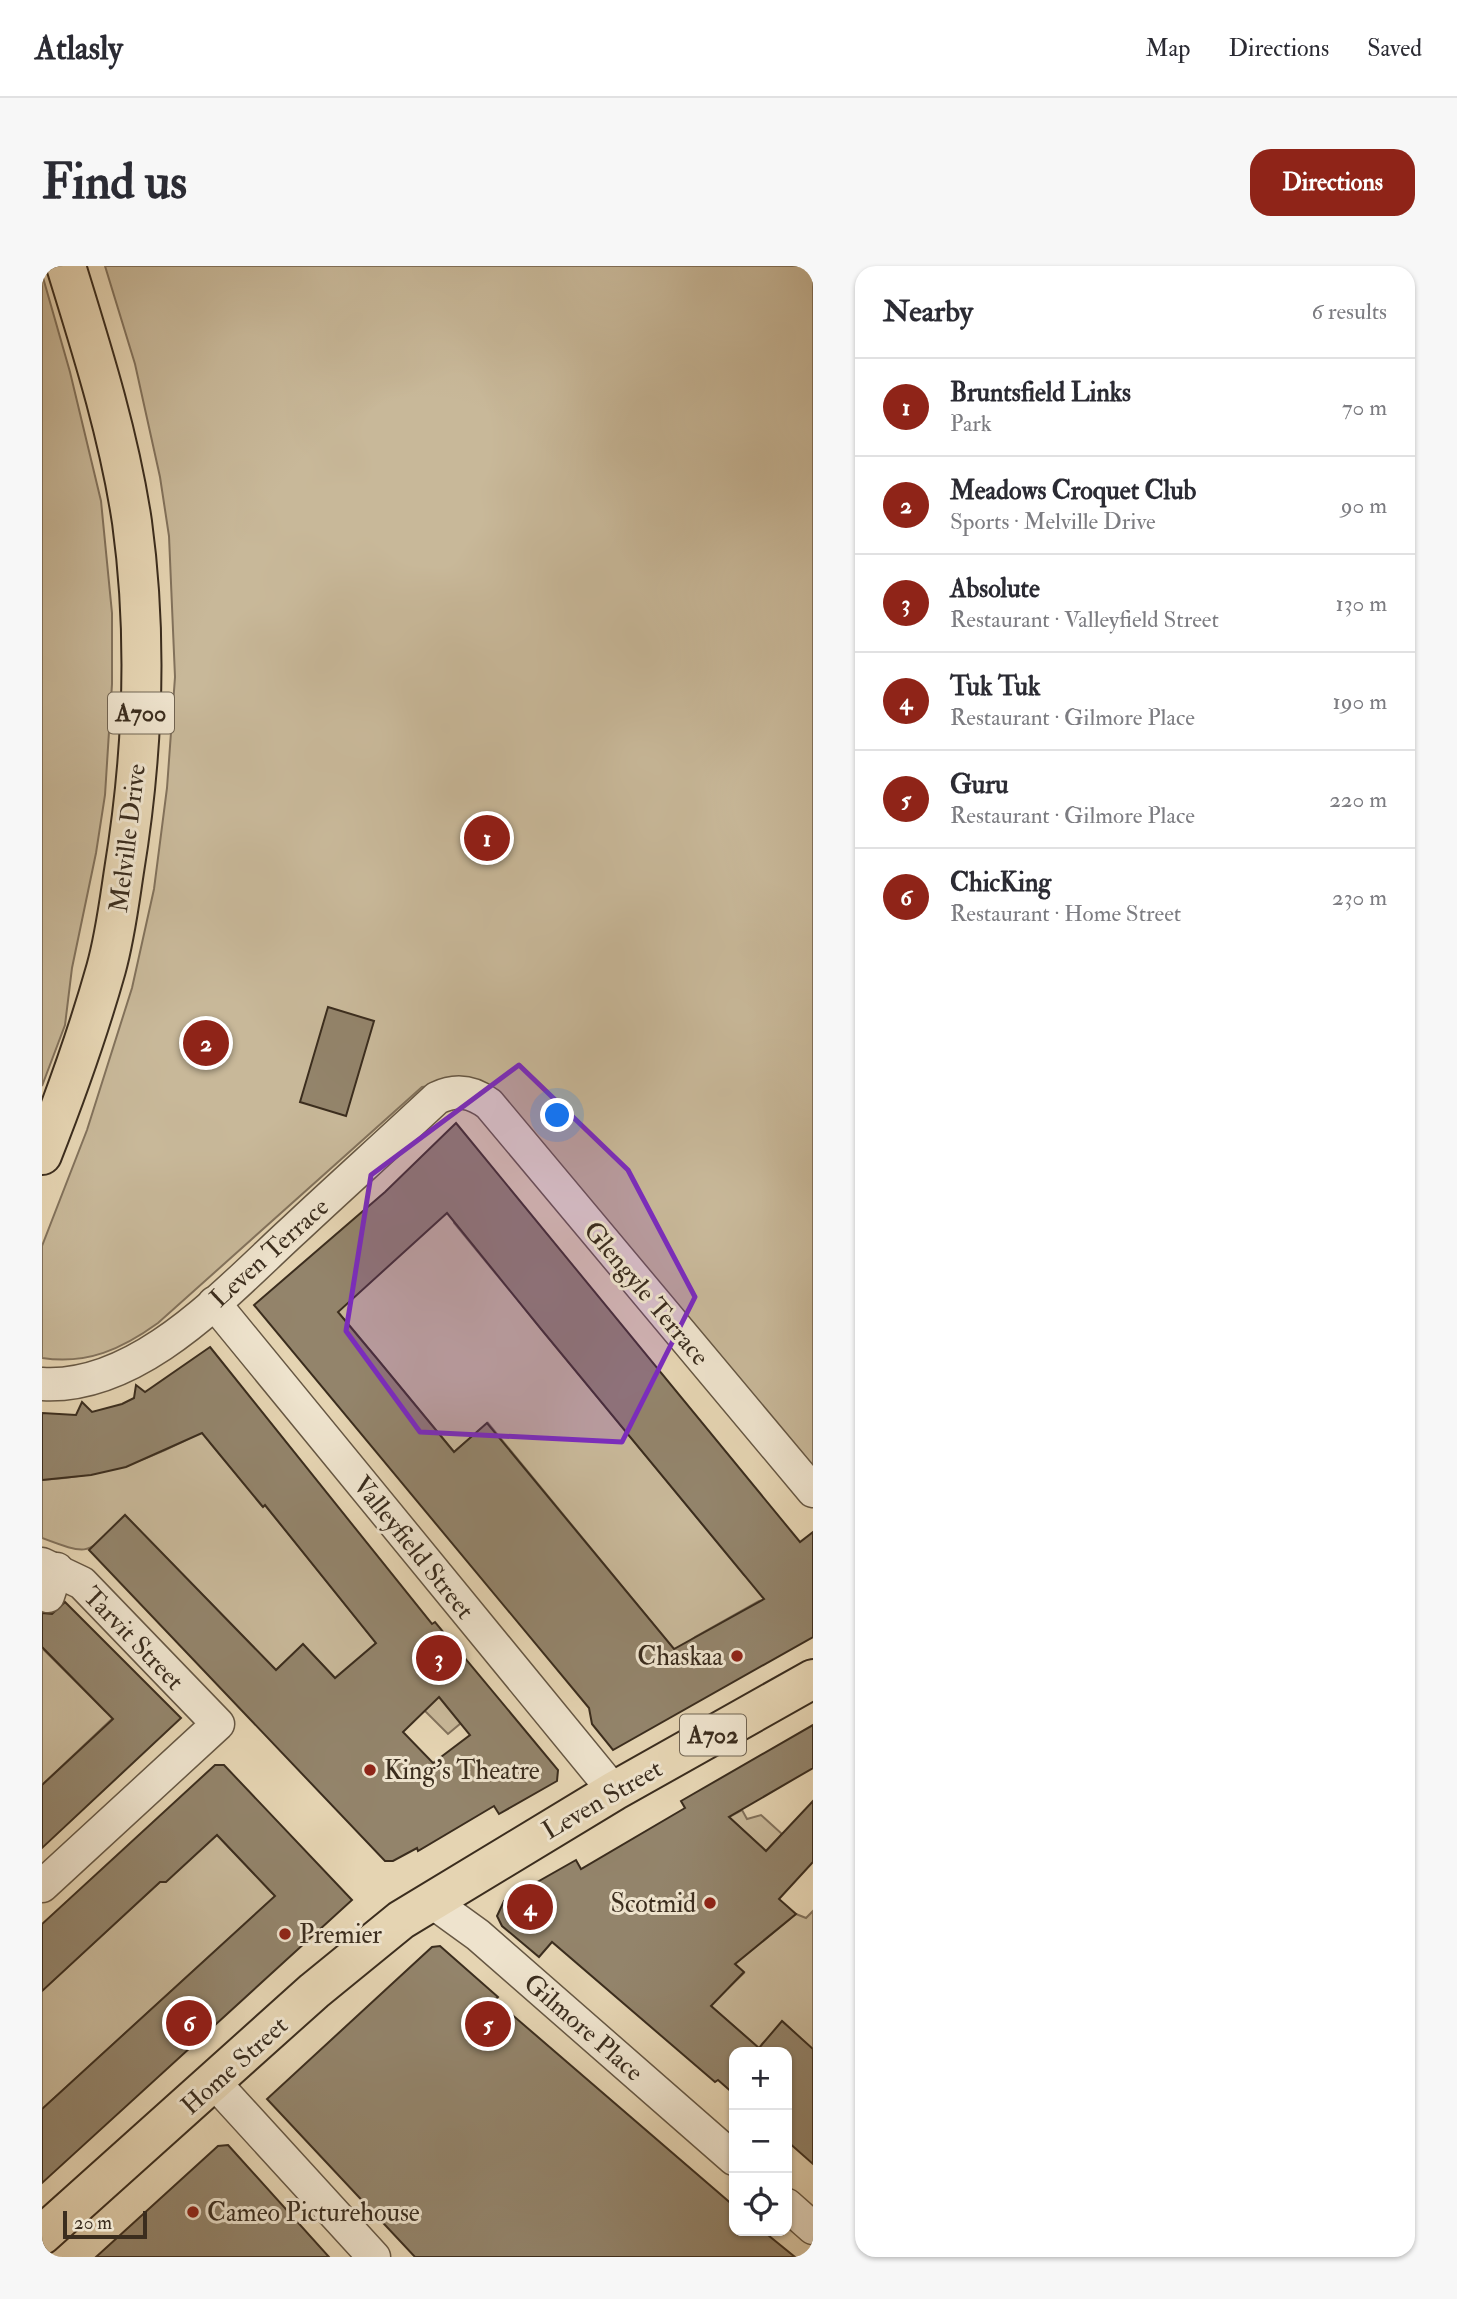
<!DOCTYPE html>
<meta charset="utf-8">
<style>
:root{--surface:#fff;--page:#f7f7f7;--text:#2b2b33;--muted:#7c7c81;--line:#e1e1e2;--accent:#8f2418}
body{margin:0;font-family:"IM FELL Double Pica",serif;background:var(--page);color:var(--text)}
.controls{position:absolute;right:21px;bottom:21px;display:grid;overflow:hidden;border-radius:14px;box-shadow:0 2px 5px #0004}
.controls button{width:63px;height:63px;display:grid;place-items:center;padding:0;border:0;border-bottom:2px solid var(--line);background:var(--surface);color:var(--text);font:35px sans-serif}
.scale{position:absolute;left:21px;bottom:18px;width:84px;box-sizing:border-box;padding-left:7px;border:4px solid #3b2d1e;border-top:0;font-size:19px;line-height:24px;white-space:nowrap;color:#3b2d1e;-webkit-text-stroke:5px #eee3cd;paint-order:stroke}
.you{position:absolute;left:516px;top:850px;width:24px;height:24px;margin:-18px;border:5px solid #fff;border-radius:50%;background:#1a73e8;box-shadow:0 0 0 10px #1a73e833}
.badge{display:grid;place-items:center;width:46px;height:46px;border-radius:50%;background:var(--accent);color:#fff;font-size:23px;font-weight:700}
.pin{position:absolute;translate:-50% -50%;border:4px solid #fff;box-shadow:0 2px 7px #0006}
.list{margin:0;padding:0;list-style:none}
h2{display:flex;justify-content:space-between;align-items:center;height:91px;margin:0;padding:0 28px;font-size:30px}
h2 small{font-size:23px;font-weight:400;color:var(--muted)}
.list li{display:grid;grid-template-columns:46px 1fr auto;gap:21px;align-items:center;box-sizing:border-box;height:98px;padding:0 28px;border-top:2px solid var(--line)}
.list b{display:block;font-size:26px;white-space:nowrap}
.list p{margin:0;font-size:23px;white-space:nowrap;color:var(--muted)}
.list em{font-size:23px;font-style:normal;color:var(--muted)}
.icon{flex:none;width:38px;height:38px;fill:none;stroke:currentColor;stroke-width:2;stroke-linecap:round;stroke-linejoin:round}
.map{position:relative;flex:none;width:771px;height:1991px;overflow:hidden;border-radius:21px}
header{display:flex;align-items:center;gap:42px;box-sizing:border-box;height:98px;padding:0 35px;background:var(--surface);border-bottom:2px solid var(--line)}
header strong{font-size:33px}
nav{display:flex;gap:38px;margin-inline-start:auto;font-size:24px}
.intro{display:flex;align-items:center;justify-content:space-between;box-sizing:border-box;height:168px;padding:0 42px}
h1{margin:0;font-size:49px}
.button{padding:18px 32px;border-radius:21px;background:var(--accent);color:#fff;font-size:24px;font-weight:700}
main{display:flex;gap:42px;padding:0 42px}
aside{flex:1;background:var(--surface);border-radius:21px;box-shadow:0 2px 5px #0004}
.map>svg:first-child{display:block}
.green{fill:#c8b899;stroke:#82725c;stroke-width:2}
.building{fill:#93846b;stroke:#3b2d1e;stroke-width:2;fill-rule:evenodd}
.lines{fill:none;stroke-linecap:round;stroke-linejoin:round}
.minor-casing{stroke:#665743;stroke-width:35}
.major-casing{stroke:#3b2d1e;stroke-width:42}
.minor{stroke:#eee3cd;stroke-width:32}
.major{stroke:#e5d4b2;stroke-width:38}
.marked{fill:#7b2cbf;fill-opacity:0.2;stroke:#7b2cbf;stroke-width:5;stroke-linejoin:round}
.poi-dot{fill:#8f2418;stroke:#eee3cd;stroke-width:2.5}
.labels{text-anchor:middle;stroke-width:6;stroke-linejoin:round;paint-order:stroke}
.shield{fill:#eee3cd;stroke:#716452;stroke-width:2}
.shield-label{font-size:24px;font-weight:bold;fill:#3b2d1e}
.street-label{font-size:26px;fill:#3b2d1e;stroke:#eee3cd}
.poi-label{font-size:26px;fill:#3b2d1e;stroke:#eee3cd;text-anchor:start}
</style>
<header>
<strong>Atlasly</strong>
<nav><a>Map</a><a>Directions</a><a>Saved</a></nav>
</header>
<div class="intro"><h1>Find us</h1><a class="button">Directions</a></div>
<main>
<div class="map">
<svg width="771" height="1991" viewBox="0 0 771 1991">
<rect width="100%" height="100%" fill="#e5d4b2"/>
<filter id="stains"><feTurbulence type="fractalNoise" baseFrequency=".00286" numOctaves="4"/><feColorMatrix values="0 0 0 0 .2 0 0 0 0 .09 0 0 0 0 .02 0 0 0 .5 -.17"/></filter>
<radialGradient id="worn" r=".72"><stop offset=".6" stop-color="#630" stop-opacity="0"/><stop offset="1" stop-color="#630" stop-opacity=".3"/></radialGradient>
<!-- green -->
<g class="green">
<path d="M 63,0 L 771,0 L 771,1202 L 568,958 L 404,818 L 380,821 L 116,1057 C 80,1083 45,1099 0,1092 L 0,980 L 45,864 L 90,722 L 112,623 L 125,522 L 133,411 L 127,270 L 118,211 L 93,98 Z"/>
<path d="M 0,8 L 28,106 L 59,235 L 70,347 L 70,418 L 63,529 L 54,587 L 30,702 L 23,759 L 0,820 Z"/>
<path d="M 413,939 L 412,957 L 702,1309 L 740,1331 L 717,1335 L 653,1371 L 635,1387 L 446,1157 L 412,1186 L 302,1053 L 294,1051 L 299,1037 Z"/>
<path d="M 162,1164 L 169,1178 L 220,1240 L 223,1239 L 347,1393 L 359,1384 L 419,1457 L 406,1468 L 362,1424 L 293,1412 L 261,1379 L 234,1404 L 83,1249 C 44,1287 53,1292 0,1272 L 0,1214 C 60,1211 111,1194 162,1164 Z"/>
<path d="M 0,1382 L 63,1445 L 74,1449 L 0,1519 Z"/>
<path d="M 700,1544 L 705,1553 L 719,1549 L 740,1568 L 724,1585 L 687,1551 Z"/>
<path d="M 175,1569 L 230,1627 L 236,1628 L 0,1843 L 0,1725 L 118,1616 Z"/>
<path d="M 771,1645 L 771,1808 L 745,1784 L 757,1771 L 741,1756 L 720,1778 L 724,1782 L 720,1786 L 707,1786 L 703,1783 L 710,1776 L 668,1739 L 702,1707 L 693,1698 L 754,1648 L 764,1652 Z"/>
</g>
<!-- building -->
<g class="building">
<path d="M 286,741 L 332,755 L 304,850 L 258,836 Z"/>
<path d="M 414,857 L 758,1276 L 771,1266 L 771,1371 L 571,1484 L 550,1458 L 547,1442 L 212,1039 L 343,926 ZM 405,947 L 499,1063 L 722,1333 L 632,1383 L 445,1157 L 412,1186 L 337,1095 L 296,1046 Z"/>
<path d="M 168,1081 L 390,1358 L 393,1356 L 516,1504 L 515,1515 L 457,1548 L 452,1540 L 376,1585 L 375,1582 L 351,1595 L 343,1595 L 47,1284 L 83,1249 L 234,1404 L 261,1378 L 293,1412 L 334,1377 L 223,1239 L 221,1241 L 160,1167 L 84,1201 L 49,1209 L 0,1214 L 0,1147 L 34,1149 L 40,1136 L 50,1146 L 80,1138 L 92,1132 L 94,1119 L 103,1126 ZM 397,1431 L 428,1469 L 391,1497 L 361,1466 Z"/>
<path d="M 23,1336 L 139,1452 L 0,1582 L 0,1519 L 71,1453 L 0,1381 L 0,1347 L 10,1348 Z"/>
<path d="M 771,1459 L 771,1502 L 687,1551 L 724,1585 L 771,1535 L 771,1596 L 737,1633 L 754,1648 L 693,1698 L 702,1706 L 669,1740 L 717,1782 L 740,1755 L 771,1783 L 771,1898 L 745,1875 L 745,1786 L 692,1786 L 692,1828 L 676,1814 L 673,1816 L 510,1676 L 497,1691 L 460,1660 L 455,1650 L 462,1635 L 534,1594 L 539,1603 L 643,1542 L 639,1535 Z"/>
<path d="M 173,1499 L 182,1499 L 310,1634 L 0,1917 L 0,1843 L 233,1630 L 175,1569 L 124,1616 L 118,1616 L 0,1725 L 0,1658 Z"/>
<path d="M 398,1680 L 456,1731 L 453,1734 L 692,1940 L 692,1965 L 721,1965 L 753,1991 L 373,1991 L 225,1833 L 390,1681 Z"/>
<path d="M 186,1879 L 287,1991 L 54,1991 L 176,1880 Z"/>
</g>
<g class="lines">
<defs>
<g id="minor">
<path d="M 172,1037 L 572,1525"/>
<path d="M 0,1118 C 98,1124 186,1024 253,963 C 300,919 348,876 395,832 C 414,823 430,825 447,838 L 771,1225"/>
<path d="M 0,1298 L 40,1317 L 176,1458 L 0,1620"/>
<path d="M 6,1330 L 15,1303"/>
<path d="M 389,1635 L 436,1669 L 692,1893"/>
<path d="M 172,1816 L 332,1991"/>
<path d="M 745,1939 L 771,1962"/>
</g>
<g id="major">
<path d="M 0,889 C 24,828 46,767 64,703 C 73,671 77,638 82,605 C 101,489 106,373 90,256 C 77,169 50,84 24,0"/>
<path d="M 0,1969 L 272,1725 L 359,1654 L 572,1525 L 771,1413"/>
</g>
</defs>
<!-- minor casing -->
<use href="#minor" class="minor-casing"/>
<!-- major casing -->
<use href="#major" class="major-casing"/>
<!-- minor -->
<use href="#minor" class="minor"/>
<!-- major -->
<use href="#major" class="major"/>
</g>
<!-- marked area -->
<path class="marked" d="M 477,799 L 586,904 L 653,1031 L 580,1176 L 378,1166 L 304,1065 L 329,909 Z"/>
<!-- markers -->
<g class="poi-dot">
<circle cx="695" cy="1390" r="7"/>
<circle cx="328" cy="1504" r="7"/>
<circle cx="668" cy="1637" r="7"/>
<circle cx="243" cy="1668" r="7"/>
<circle cx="151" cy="1946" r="7"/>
</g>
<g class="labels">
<!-- shield labels -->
<g class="shield">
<rect x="66" y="426.5" width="66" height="41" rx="5"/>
<rect x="638" y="1448.5" width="66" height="41" rx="5"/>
</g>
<g class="shield-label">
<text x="99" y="455">A700</text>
<text x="671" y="1477">A702</text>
</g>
<!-- street labels -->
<g class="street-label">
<text transform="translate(85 572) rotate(-83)" y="9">Melville Drive</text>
<text transform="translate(227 986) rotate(-42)" y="9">Leven Terrace</text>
<text transform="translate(605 1027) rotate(50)" y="9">Glengyle Terrace</text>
<text transform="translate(372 1281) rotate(51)" y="9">Valleyfield Street</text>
<text transform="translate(92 1372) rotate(46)" y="9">Tarvit Street</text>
<text transform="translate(560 1533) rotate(-30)" y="9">Leven Street</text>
<text transform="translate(542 1761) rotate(41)" y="9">Gilmore Place</text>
<text transform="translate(192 1799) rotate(-42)" y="9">Home Street</text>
</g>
<!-- poi labels -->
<g class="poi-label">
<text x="681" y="1399" text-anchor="end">Chaskaa</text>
<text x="342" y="1513">King's Theatre</text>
<text x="654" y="1646" text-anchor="end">Scotmid</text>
<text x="257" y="1677">Premier</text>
<text x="165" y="1955">Cameo Picturehouse</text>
</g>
</g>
<rect width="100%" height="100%" filter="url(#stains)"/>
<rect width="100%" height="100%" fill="url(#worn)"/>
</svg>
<div class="controls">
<button>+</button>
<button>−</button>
<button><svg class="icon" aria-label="locate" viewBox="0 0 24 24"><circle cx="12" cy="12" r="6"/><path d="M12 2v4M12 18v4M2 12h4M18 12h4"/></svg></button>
</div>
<div class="scale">20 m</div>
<div class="you"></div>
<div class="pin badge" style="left:445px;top:572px">1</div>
<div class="pin badge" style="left:164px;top:777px">2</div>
<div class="pin badge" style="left:397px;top:1392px">3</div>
<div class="pin badge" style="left:488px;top:1641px">4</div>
<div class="pin badge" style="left:446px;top:1758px">5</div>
<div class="pin badge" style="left:147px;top:1757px">6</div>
</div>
<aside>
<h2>Nearby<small>6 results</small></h2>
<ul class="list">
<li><span class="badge">1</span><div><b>Bruntsfield Links</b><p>Park</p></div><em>70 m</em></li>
<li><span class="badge">2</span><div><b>Meadows Croquet Club</b><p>Sports · Melville Drive</p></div><em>90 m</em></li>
<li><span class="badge">3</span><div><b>Absolute</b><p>Restaurant · Valleyfield Street</p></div><em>130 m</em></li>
<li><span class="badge">4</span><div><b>Tuk Tuk</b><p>Restaurant · Gilmore Place</p></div><em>190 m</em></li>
<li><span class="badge">5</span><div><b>Guru</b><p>Restaurant · Gilmore Place</p></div><em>220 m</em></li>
<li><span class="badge">6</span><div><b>ChicKing</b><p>Restaurant · Home Street</p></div><em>230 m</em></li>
</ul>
</aside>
</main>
